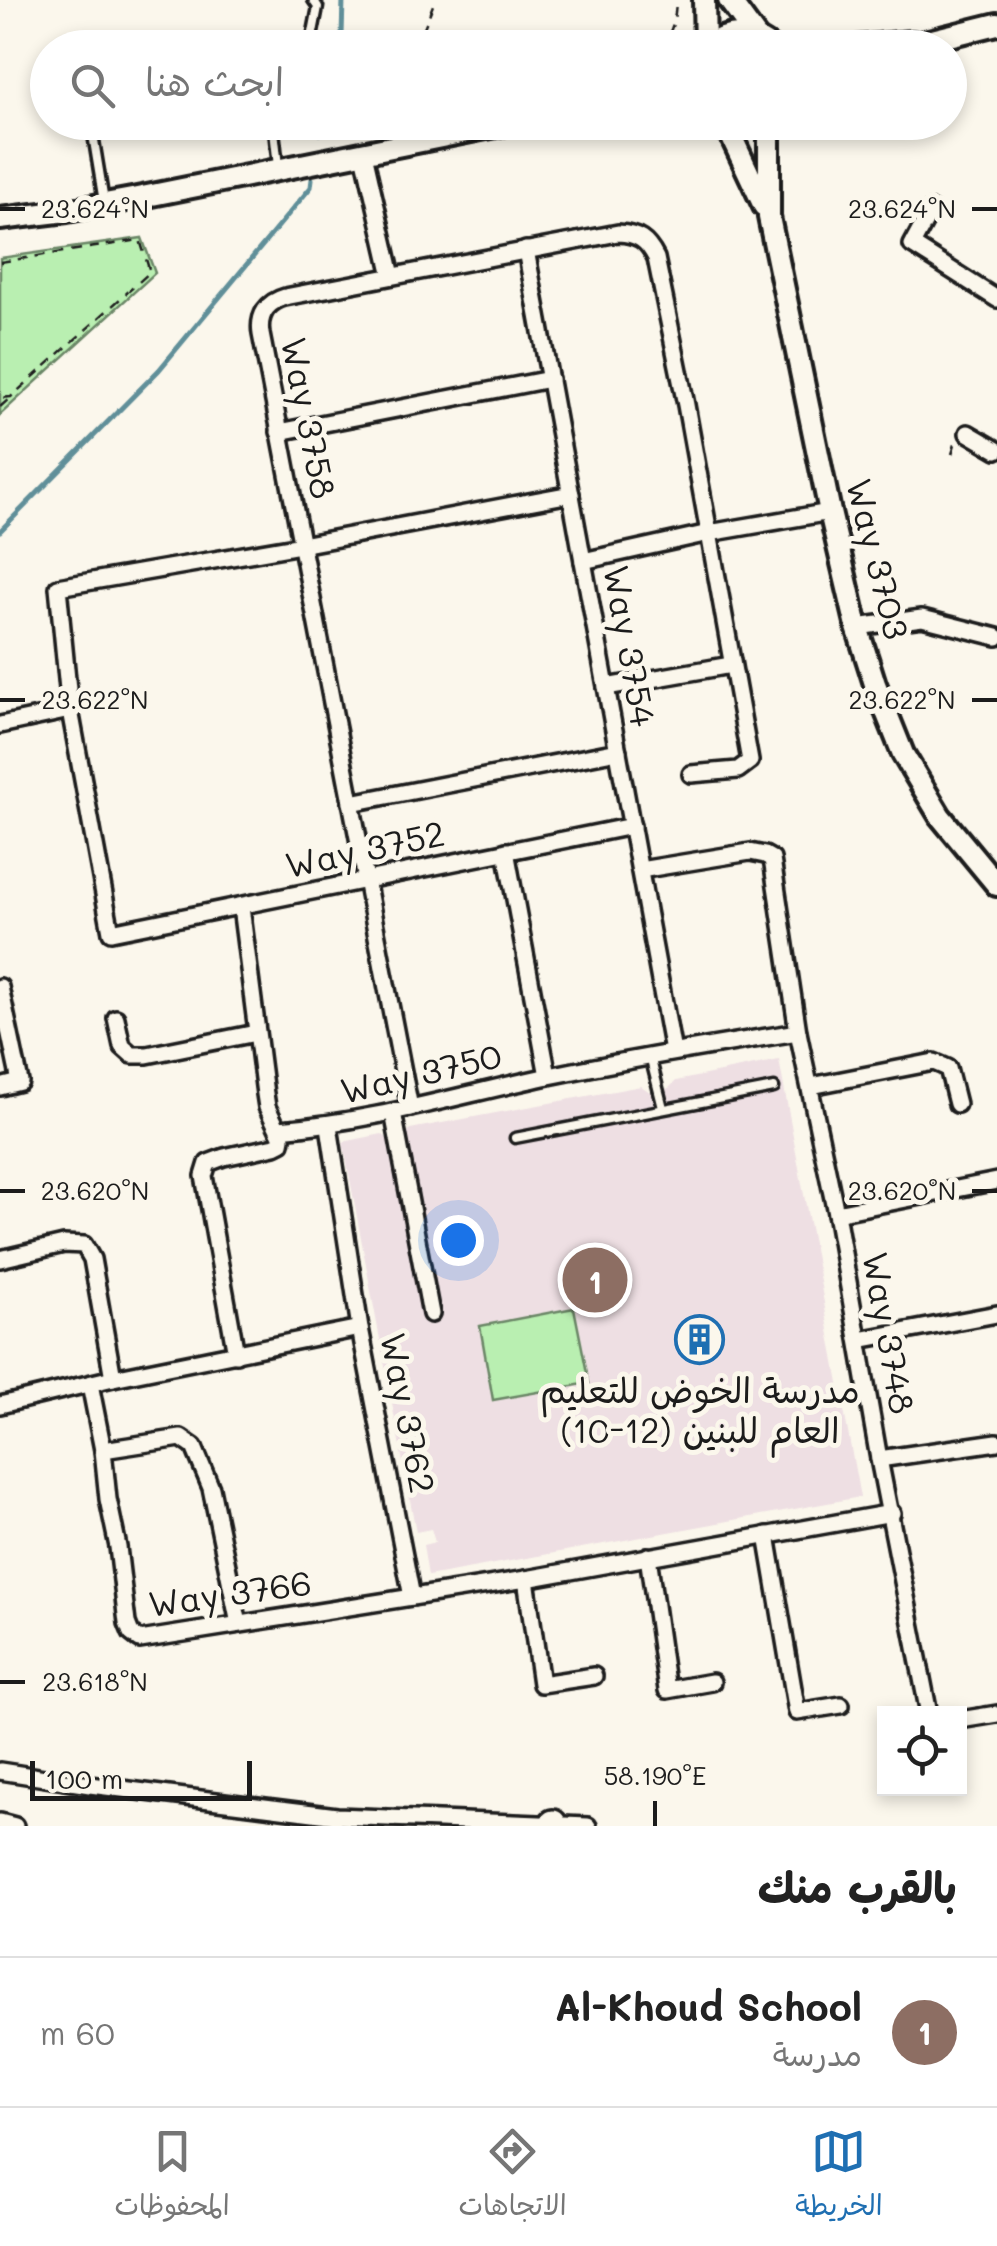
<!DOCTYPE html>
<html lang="ar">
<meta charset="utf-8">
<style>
:root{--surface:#fff;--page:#f2f2f2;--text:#222;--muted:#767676;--line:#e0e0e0;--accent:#1f6fb2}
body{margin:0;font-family:Mali,"Playpen Sans Arabic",sans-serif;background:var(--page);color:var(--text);direction:rtl}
.controls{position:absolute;right:30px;bottom:30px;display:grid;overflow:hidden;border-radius:0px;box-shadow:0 5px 15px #0003}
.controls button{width:90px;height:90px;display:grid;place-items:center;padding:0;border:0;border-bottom:2px solid var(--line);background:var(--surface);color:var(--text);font:50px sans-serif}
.scale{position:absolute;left:30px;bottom:25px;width:222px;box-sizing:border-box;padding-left:10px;border:5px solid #1c1c1c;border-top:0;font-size:28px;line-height:35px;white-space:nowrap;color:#1c1c1c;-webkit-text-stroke:8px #fbf7ec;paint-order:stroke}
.you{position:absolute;left:458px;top:1240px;width:35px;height:35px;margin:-25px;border:8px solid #fff;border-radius:50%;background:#1a73e8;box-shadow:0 0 0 15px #1a73e833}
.badge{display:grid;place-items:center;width:65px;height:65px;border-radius:50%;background:var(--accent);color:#fff;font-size:32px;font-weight:700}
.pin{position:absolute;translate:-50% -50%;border:5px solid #fff;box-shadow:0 2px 10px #0006}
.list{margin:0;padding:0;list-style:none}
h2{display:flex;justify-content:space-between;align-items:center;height:130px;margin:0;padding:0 40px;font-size:42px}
h2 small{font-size:32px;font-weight:400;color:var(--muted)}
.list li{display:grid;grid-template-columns:65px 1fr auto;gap:30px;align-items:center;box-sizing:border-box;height:150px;padding:0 40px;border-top:2px solid var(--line)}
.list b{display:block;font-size:38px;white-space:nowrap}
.list p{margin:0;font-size:32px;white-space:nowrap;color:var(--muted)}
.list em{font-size:32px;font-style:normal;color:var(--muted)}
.icon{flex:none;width:55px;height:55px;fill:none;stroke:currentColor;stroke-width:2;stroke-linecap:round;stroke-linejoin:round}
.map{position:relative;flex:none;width:997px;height:1826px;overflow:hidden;direction:ltr}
.search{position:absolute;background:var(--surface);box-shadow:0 5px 15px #0003;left:30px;right:30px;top:30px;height:110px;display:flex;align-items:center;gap:25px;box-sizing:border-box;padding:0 35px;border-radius:55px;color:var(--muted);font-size:38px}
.sheet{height:280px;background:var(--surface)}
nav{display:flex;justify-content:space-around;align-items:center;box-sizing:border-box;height:140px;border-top:2px solid var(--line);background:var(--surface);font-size:28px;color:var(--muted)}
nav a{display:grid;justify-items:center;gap:5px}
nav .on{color:var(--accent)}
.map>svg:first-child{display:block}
.built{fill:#eedfe3}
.green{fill:#b9efb1;stroke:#6a8666;stroke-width:2.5}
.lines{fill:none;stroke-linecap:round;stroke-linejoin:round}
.stream{stroke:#608f99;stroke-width:5}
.service-casing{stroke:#1c1c1c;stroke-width:15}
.minor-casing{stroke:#1c1c1c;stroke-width:22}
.tertiary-casing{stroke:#1c1c1c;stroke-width:28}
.primary-casing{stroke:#1c1c1c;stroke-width:32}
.path{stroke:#1c1c1c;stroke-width:2.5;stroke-dasharray:10 8;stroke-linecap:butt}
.service{stroke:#fbf7ec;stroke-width:8}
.minor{stroke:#fbf7ec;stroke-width:15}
.tertiary{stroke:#fbf7ec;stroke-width:20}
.primary{stroke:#fbf7ec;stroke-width:25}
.ticks{fill:none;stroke:#1c1c1c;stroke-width:4}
.labels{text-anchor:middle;stroke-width:10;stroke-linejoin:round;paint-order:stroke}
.street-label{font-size:35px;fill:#1c1c1c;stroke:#fbf7ec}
.poi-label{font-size:35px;fill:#1c1c1c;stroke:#fbf7ec}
.ticks-label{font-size:25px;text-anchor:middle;fill:#1c1c1c;stroke:#fbf7ec;stroke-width:10;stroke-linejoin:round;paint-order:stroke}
</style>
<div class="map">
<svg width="997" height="1826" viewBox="0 0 997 1826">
<rect width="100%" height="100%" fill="#fbf7ec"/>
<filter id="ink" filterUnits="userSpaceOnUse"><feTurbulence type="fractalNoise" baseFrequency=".01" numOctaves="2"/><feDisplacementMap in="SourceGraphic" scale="20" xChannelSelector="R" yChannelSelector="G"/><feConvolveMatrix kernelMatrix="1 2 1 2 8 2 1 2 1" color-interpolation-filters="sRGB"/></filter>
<g filter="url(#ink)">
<!-- built -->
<path class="built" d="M 779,1060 L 860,1497 L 428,1576 L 423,1545 L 435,1542 L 431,1529 L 416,1532 L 343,1142 L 382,1134 L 389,1140 L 405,1136 L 410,1129 L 641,1086 L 650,1092 L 669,1088 L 676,1081 Z"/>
<!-- green -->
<g class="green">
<path d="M 142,238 L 155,273 L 0,415 L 0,258 Z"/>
<path d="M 574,1308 L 589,1383 L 493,1400 L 480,1326 Z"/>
</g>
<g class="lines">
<!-- stream -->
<g class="stream">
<path d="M 338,48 L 342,35 L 343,0"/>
<path d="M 320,134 L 323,122"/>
<path d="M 0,531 L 159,370 L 311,187 L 312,179"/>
</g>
<defs>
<g id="service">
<path d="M 310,48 L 318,7 L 313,0"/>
<path d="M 91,122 L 104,202"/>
<path d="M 273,122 L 278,166"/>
<path d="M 650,1056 L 663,1108"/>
<path d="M 515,1138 L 774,1088"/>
</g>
<g id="minor">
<path d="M 364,154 L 392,276"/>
<path d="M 931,210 L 912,245 L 997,299"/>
<path d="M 526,250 L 673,1052"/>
<path d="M 279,432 L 550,379"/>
<path d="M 968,433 L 997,450"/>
<path d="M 571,494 L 301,545 L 58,587 L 70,710 L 111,932 L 632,826"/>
<path d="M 583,561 L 709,533 L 830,512"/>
<path d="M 857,627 L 922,618 L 997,637"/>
<path d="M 606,687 L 731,665"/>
<path d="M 0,725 L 70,710"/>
<path d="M 351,803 L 618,751"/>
<path d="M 506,851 L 548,1076"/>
<path d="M 640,870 L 750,852 L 765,855 L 772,859 L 798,1032 L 836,1213 L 879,1459 L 929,1714"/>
<path d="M 0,987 L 20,1082 L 0,1087"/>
<path d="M 116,1018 L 122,1046 L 132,1055 L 147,1055 L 256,1033"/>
<path d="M 811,1086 L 934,1062 L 948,1068 L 957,1104"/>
<path d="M 410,1108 L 261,334 C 258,315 267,302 285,297 L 618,233 C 638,234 647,240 656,258 L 686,405 L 750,761 L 738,770 L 691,774"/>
<path d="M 393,1112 L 431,1314"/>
<path d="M 329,1126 L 360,1328 L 412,1597"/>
<path d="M 279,1129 C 371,1122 459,1095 549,1076 C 632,1059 715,1045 798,1032"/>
<path d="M 836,1213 L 997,1181"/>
<path d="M 0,1259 L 64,1244 L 84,1245 L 92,1259 L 113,1378"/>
<path d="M 859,1340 L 997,1314"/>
<path d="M 236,1354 L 204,1176 L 208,1163 L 224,1157 L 275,1146 L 281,1143 L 282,1138 L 267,1107 L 265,1094 L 241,907"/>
<path d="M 90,1384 L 103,1450 L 108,1499 L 118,1547 L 127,1623 L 131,1633 L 140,1640 L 526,1579 L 892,1513"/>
<path d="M 0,1405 L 113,1378 L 360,1328"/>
<path d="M 103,1450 L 181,1438 L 194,1447 L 211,1488 L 239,1624"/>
<path d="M 879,1459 L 997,1442"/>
<path d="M 767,1535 L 797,1712 L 841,1705"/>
<path d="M 648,1556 L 667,1690 L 712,1682"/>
<path d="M 526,1579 L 541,1684 L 594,1676"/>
<path d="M 960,1720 L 997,1714"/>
<path d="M 0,1771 L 90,1785 L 337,1816 L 588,1826"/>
<path d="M 0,1822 L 15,1826"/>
</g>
<g id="tertiary">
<path d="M 704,0 L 705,48"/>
<path d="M 729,0 L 756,37"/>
<path d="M 705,48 C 727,31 748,30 771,48"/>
<path d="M 845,48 L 912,42"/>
<path d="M 900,48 L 997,24"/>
<path d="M 721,122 L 742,126 L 756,122"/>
<path d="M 769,122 L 769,217 L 830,512 L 857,627 L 875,684 L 903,754 L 940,816 L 997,885"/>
<path d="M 726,125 L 764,206"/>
<path d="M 0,219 L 67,211 L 132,199 L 516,122"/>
</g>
<path id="primary" d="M 553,1823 L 554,1826"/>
</defs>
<!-- service casing -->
<use href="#service" class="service-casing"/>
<!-- minor casing -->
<use href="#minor" class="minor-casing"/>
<!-- tertiary casing -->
<use href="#tertiary" class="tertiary-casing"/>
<!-- primary casing -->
<use href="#primary" class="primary-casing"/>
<!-- path -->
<g class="path">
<path d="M 416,48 L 435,0"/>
<path d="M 658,48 C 673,33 675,20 676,0"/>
<path d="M 0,262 L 140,240 L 150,272 L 11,397 L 0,398"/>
<path d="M 0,407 L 10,398"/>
<path d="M 952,454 L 956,441"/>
</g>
<!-- service -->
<use href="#service" class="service"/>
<!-- minor -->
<use href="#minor" class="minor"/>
<!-- tertiary -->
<use href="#tertiary" class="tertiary"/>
<!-- primary -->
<use href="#primary" class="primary"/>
</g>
</g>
<!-- ticks -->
<path class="ticks" d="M 0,209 L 25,209M 972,209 L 997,209M 0,700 L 25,700M 972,700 L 997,700M 0,1191 L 25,1191M 972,1191 L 997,1191M 0,1682 L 25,1682M 655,1801 L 655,1826"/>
<!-- icons -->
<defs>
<symbol id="building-ring" viewBox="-11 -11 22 22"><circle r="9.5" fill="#fbf7ec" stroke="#1f6fb2" stroke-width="1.5"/><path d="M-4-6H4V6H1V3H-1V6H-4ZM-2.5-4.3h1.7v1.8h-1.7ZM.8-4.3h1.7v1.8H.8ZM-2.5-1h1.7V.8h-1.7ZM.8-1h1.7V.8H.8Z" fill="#1f6fb2"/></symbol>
</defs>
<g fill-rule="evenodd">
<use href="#building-ring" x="672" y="1312" width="55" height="55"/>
</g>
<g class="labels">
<!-- street labels -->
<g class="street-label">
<text transform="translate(308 418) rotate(79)" y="12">Way 3758</text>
<text transform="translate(877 559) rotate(76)" y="12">Way 3703</text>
<text transform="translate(629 646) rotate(80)" y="12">Way 3754</text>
<text transform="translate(365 850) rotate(-12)" y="12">Way 3752</text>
<text transform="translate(421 1074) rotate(-13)" y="12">Way 3750</text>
<text transform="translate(888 1333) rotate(80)" y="12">Way 3748</text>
<text transform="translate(407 1413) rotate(79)" y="12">Way 3762</text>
<text transform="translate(230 1594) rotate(-8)" y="12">Way 3766</text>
</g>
<!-- poi labels -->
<g class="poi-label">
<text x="700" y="1403">مدرسة الخوض للتعليم<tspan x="700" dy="40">العام للبنين (12-10)</tspan></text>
</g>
</g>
<g class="ticks-label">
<text x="95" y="218">23.624°N</text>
<text x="902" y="218">23.624°N</text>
<text x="95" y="709">23.622°N</text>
<text x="902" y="709">23.622°N</text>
<text x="95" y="1200">23.620°N</text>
<text x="902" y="1200">23.620°N</text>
<text x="95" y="1691">23.618°N</text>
<text x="655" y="1785">58.190°E</text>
</g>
</svg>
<div class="controls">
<button><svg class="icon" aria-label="locate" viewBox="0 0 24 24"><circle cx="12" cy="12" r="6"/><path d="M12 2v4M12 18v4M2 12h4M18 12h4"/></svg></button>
</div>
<div class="scale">100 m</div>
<div class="you"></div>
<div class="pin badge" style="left:595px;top:1280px;background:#8d6e63">1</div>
<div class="search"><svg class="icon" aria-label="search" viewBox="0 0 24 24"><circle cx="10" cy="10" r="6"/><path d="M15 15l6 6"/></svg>ابحث هنا</div>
</div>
<section class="sheet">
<h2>بالقرب منك<small></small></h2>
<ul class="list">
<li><span class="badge" style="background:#8d6e63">1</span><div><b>Al-Khoud School</b><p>مدرسة</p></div><em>60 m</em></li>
</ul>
</section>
<nav>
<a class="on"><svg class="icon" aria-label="map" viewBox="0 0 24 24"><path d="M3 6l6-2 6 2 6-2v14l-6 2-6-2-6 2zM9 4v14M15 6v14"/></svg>الخريطة</a>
<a><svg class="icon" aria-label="directions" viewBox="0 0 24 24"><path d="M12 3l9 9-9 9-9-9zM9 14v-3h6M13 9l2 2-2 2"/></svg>الاتجاهات</a>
<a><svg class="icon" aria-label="saved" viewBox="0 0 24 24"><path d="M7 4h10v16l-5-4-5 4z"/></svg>المحفوظات</a>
</nav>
